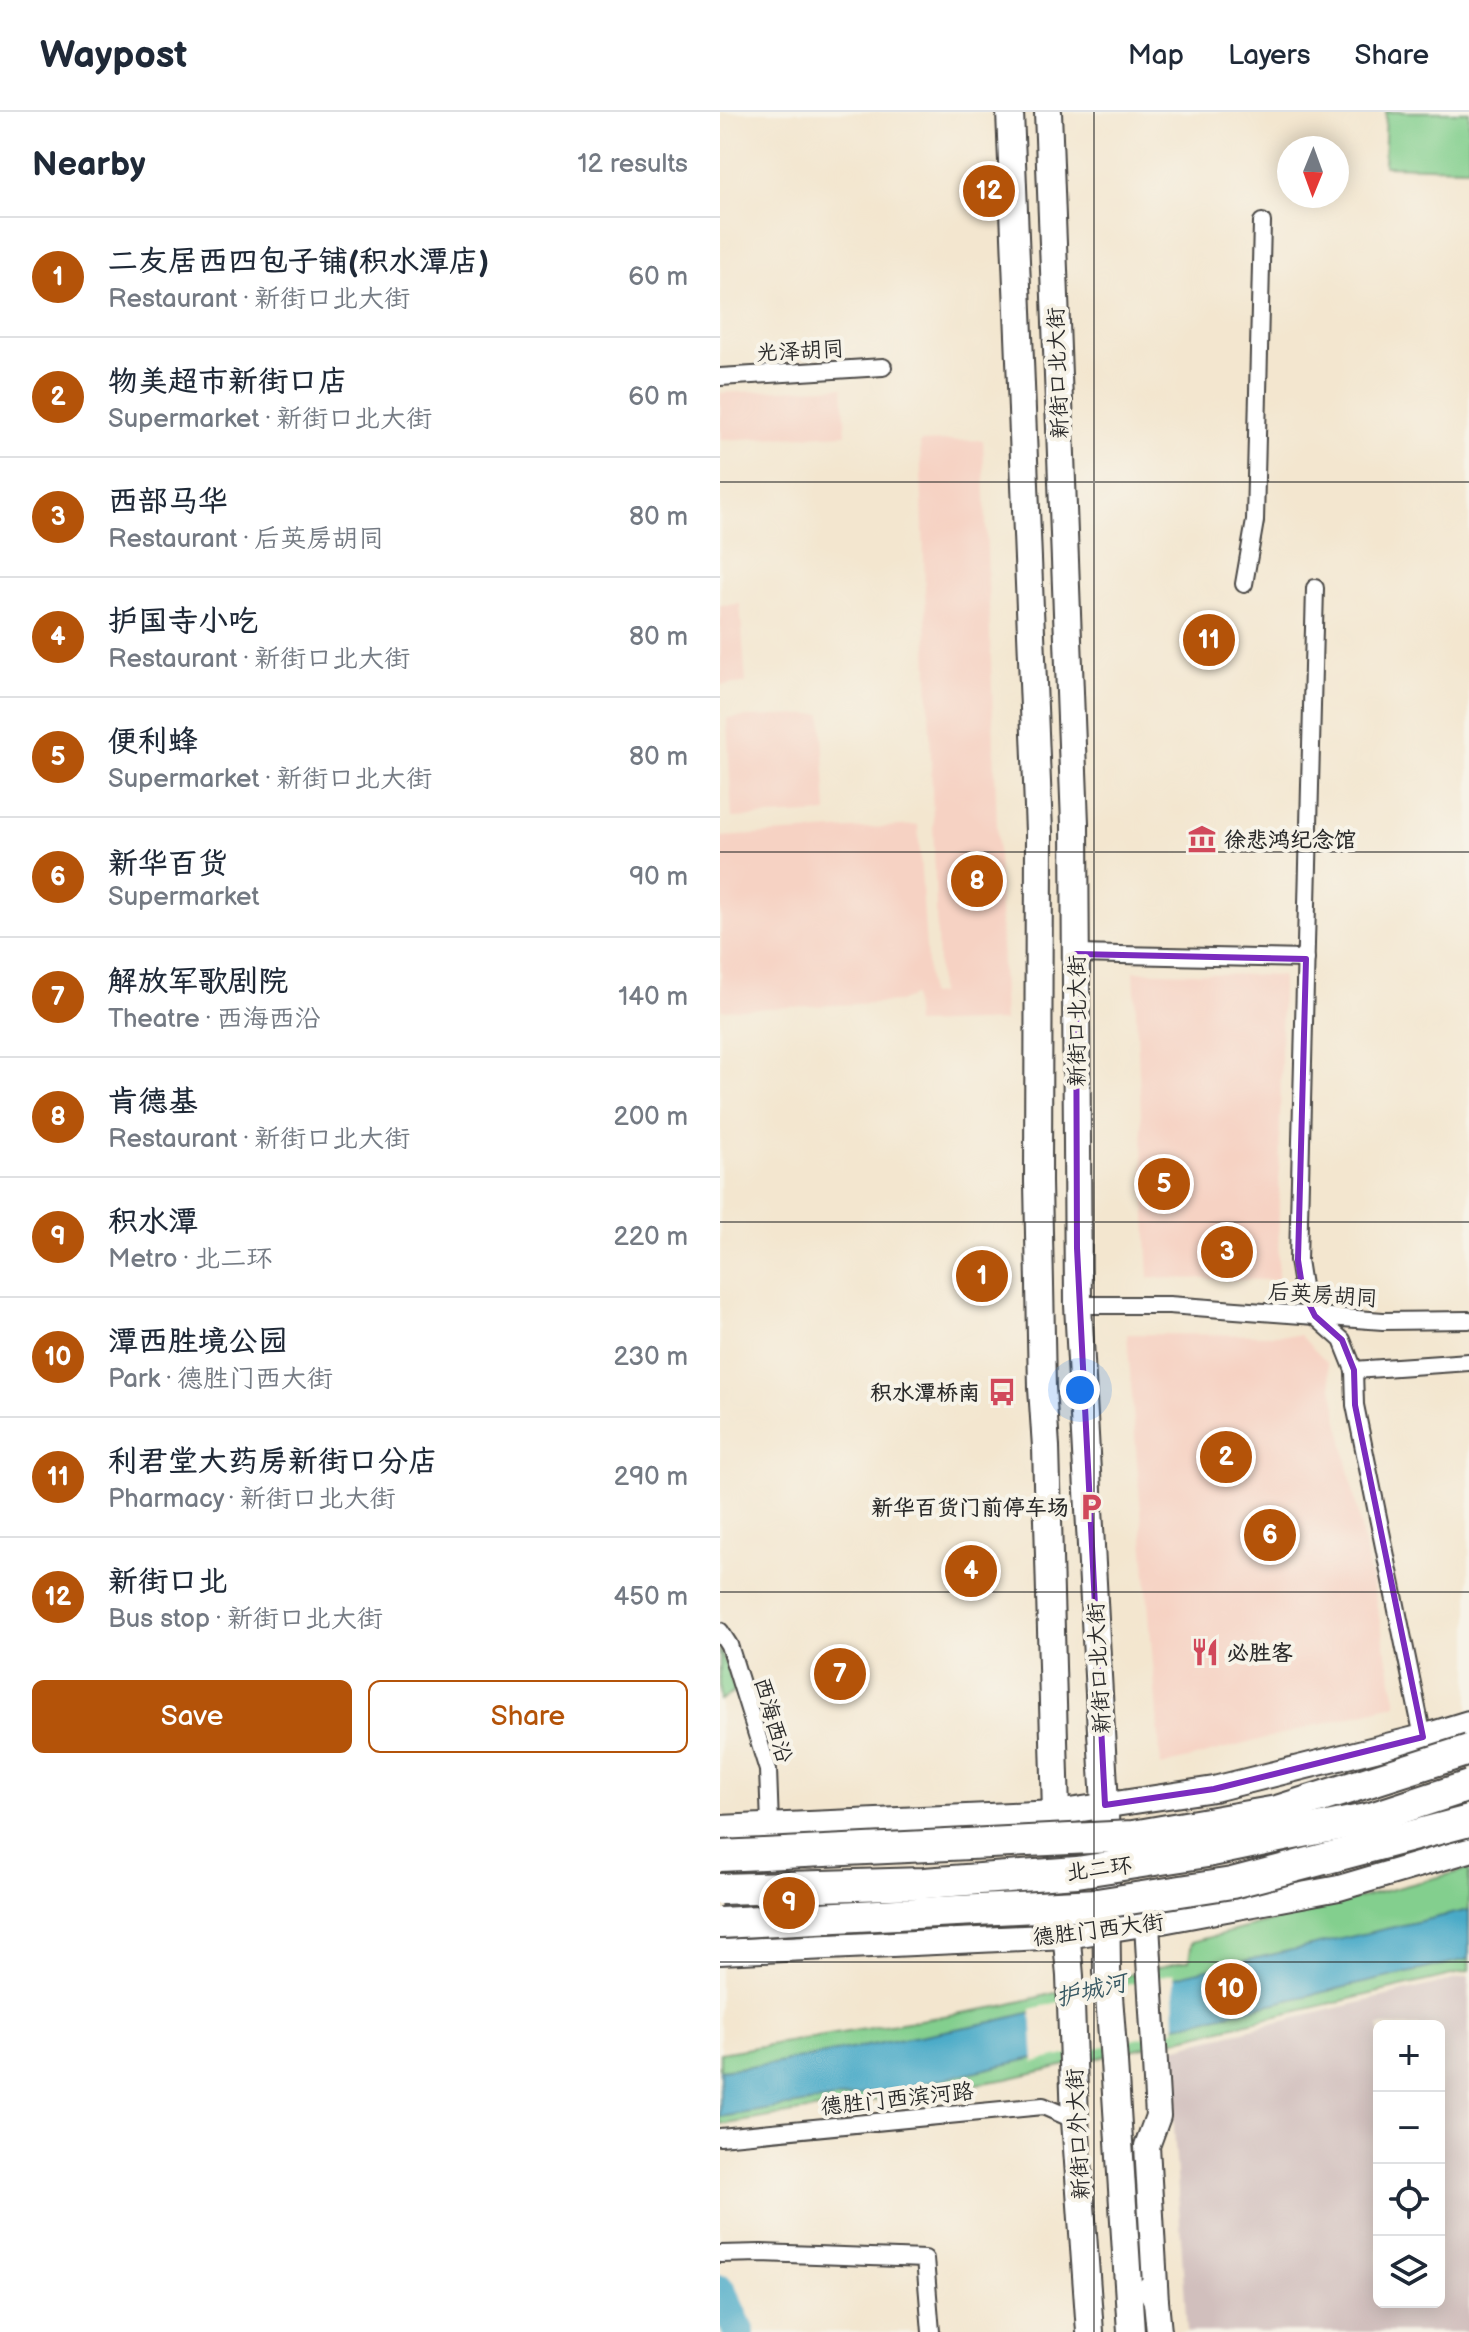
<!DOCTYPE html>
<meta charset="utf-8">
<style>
:root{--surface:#fff;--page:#f2f2f3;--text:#1f2937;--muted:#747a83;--line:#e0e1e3;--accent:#b45309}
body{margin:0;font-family:"Balsamiq Sans","LXGW WenKai TC",sans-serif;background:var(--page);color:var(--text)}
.controls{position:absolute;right:24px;bottom:24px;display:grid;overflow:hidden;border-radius:12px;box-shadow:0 4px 20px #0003}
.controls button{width:72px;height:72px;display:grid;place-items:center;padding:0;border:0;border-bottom:2px solid var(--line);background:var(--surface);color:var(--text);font:40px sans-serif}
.compass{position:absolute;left:557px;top:24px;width:72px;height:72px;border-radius:50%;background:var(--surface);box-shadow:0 4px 20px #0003;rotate:181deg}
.you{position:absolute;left:360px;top:1278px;width:28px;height:28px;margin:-20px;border:6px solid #fff;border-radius:50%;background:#1a73e8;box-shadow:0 0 0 12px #1a73e833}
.badge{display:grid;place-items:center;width:52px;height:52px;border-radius:50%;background:var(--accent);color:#fff;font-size:26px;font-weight:700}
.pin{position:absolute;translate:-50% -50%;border:4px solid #fff;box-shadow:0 2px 8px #0006}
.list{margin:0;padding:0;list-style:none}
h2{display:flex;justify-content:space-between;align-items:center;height:104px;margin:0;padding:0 32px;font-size:34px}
h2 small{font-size:26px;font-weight:400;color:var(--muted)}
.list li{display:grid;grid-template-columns:52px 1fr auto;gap:24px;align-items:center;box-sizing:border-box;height:120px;padding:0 32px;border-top:2px solid var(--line)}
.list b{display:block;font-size:30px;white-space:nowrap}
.list p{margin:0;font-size:26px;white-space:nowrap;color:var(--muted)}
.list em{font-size:26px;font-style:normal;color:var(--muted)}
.actions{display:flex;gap:16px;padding:24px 32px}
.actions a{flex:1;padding:18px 0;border:2px solid var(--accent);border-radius:12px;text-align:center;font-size:28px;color:var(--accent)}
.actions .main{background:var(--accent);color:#fff}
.icon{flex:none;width:44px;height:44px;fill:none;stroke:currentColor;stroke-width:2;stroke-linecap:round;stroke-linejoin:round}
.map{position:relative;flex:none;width:749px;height:2220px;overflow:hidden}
header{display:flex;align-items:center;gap:48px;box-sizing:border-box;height:112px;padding:0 40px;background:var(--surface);border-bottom:2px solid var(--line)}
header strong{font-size:38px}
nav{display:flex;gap:44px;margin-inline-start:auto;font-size:28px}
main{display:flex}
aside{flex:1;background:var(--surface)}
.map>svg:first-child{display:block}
.built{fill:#f6d2c3}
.industrial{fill:#d1bfbd;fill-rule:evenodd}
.green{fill:#83cf8e;stroke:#577d5c;stroke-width:2}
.water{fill:#49aac8;stroke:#3a6a7a;stroke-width:2}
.pier{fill:#f3e6cf}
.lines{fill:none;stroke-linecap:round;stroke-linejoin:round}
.river{stroke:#49aac8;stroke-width:32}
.street-casing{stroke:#494744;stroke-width:20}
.secondary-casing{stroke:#494744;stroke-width:28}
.primary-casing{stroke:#494744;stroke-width:30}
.street{stroke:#fff;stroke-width:16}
.secondary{stroke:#fff;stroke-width:24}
.primary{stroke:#fff;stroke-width:26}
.primary-bridge-casing{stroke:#494744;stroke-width:30;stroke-linecap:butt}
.highway-bridge-casing{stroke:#494744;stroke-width:34;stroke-linecap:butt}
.primary-bridge{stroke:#fff;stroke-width:26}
.highway-bridge{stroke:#fff;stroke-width:30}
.marked{fill:none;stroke:#7b2cbf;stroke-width:6;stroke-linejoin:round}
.grid{fill:none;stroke:#2b2b2b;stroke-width:2;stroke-opacity:0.55}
.labels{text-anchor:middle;stroke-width:8;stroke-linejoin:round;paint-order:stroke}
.street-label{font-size:22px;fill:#2b2b2b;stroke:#f7f3e8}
.poi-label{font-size:22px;font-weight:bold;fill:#2b2b2b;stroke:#f7f3e8;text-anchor:start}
.water-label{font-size:24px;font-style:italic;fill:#365762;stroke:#f7f3e8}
</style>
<header>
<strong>Waypost</strong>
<nav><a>Map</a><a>Layers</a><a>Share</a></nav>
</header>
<main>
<aside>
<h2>Nearby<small>12 results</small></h2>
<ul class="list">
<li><span class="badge">1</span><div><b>二友居西四包子铺(积水潭店)</b><p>Restaurant · 新街口北大街</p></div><em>60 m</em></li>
<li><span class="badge">2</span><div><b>物美超市新街口店</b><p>Supermarket · 新街口北大街</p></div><em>60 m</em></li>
<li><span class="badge">3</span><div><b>西部马华</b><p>Restaurant · 后英房胡同</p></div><em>80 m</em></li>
<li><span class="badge">4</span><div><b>护国寺小吃</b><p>Restaurant · 新街口北大街</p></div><em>80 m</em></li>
<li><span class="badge">5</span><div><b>便利蜂</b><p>Supermarket · 新街口北大街</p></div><em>80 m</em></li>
<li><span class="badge">6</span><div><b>新华百货</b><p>Supermarket</p></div><em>90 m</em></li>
<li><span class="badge">7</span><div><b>解放军歌剧院</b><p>Theatre · 西海西沿</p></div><em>140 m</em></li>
<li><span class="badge">8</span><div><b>肯德基</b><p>Restaurant · 新街口北大街</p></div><em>200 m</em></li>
<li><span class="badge">9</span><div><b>积水潭</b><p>Metro · 北二环</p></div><em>220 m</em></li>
<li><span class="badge">10</span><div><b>潭西胜境公园</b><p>Park · 德胜门西大街</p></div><em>230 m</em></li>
<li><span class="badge">11</span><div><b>利君堂大药房新街口分店</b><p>Pharmacy · 新街口北大街</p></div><em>290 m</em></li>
<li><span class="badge">12</span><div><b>新街口北</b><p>Bus stop · 新街口北大街</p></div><em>450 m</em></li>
</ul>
<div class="actions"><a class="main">Save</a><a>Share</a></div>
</aside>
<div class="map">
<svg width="749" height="2220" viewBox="0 0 749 2220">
<rect width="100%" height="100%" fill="#f7f3e8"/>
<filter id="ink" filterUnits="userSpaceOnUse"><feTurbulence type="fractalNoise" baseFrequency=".0125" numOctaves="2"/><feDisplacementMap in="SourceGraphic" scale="16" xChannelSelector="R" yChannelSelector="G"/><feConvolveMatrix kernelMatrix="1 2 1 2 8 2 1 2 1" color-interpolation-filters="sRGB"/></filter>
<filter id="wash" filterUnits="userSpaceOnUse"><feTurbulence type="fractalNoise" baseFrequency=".006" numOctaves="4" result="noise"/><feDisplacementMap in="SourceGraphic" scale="32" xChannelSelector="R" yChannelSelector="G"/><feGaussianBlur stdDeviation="1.8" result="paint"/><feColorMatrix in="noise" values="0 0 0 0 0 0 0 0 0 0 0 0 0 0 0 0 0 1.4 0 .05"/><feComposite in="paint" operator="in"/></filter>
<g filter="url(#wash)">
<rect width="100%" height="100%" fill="#f3e6cf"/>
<!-- built -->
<g class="built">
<path d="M 123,275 L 126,322 L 0,328 L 0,281 Z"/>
<path d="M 263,328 L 284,909 L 195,912 L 193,884 L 178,890 L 1,898 L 0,725 L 198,713 L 209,883 L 219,882 L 200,330 Z"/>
<path d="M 20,492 L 26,571 L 0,573 L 0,493 Z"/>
<path d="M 102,602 L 107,701 L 12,706 L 7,606 Z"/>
<path d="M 414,859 L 562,864 L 558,1168 L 429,1166 Z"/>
<path d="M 407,1222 L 580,1223 L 607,1251 L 677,1592 L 441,1654 Z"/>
</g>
<!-- industrial -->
<path class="industrial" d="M 749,1864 L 749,2220 L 467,2220 L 449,1937 ZM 659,1914 L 719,1914 L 719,2190 L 659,2190 Z"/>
<!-- green -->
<g class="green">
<path d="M 666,0 L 749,0 L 749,56 L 664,54 Z"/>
<path d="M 0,1536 L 15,1580 L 0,1588 Z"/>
<path d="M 749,1757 L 749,1859 L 287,1967 L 0,2013 L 0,1941 L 278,1895 L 469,1848 L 472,1830 Z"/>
</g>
<!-- water -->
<path class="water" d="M 749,1798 L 749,1847 L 178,1977 L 0,2005 L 0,1958 L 52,1952 L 272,1910 L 475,1860 Z"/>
<!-- pier -->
<path class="pier" d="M 454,1861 L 455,1918 L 314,1950 L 311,1897 Z"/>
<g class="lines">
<!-- river -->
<path class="river" d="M 0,2179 L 19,2220"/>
</g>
</g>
<g filter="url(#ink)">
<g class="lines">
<defs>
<g id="street">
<path d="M 0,265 L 163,255"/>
<path d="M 524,472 L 535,409 L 542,110"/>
<path d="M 595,476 L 578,1148 L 583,1180 L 595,1204 L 622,1228 L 634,1258 L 635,1293 L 703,1625"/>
<path d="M 356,842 L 586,847"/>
<path d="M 358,1193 L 449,1193 L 663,1209 L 749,1208"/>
<path d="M 634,1258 L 749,1250"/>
<path d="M 0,1519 L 9,1533 L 48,1658 L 50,1713"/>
<path d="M 0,2025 L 323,1994 L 355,2008"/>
<path d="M 0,2142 L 41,2141 L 205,2147 L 211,2220"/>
</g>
<g id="secondary">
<path d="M 0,1716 L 336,1701 L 494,1677 L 703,1625 L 749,1611"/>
<path d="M 427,1812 L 438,2004 L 427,2034 L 436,2190"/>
<path d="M 0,1840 L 347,1824 L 442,1809 L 619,1776 L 749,1738"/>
<path d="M 430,2176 L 436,2189 L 439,2220"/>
</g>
<g id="primary">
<path d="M 290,0 L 319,720 L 318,1070 L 322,1276 L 326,1335 L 336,1701 L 350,1864 L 355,2008 L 370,2220"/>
<path d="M 328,0 L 355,712 L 358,1193 L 385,1693 L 387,1858"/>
<path d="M 394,1950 L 411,2220"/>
</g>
</defs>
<!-- street casing -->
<use href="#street" class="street-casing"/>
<!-- secondary casing -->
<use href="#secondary" class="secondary-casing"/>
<!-- primary casing -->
<use href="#primary" class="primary-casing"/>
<!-- street -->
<use href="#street" class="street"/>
<!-- secondary -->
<use href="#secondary" class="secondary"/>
<!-- primary -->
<use href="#primary" class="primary"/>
<defs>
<path id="primary-bridge" d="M 387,1858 L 394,1950"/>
<g id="highway-bridge">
<path d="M 0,1744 L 413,1724 L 557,1699 L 749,1638"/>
<path d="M 0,1777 L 204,1771 L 357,1760 L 487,1740 L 651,1706 L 749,1674"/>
<path d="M 0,1811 L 377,1792 L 512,1771 L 749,1709"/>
</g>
</defs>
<!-- primary-bridge casing -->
<use href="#primary-bridge" class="primary-bridge-casing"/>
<!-- highway-bridge casing -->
<use href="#highway-bridge" class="highway-bridge-casing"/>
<!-- primary-bridge -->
<use href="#primary-bridge" class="primary-bridge"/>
<!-- highway-bridge -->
<use href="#highway-bridge" class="highway-bridge"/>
</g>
</g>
<!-- marked area -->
<path class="marked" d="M 356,842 L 586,847 L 578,1148 L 583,1180 L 595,1204 L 622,1228 L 634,1258 L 635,1293 L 703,1625 L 494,1677 L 385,1693 L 357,1136 Z"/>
<!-- grid -->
<path class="grid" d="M 374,0 L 374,2220M 0,370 L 749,370M 0,740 L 749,740M 0,1110 L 749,1110M 0,1480 L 749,1480M 0,1850 L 749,1850"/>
<!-- icons -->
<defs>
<symbol id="museum-bare" viewBox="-9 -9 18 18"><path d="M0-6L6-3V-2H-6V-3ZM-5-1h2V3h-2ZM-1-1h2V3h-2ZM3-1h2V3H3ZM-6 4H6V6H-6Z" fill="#d1495b" stroke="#f7f3e8" stroke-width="2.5" paint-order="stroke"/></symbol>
<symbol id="bus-bare" viewBox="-9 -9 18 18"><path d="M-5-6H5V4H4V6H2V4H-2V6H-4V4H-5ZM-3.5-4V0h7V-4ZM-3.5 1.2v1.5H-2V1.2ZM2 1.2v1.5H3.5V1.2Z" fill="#d1495b" stroke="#f7f3e8" stroke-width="2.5" paint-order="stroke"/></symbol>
<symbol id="parking-bare" viewBox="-9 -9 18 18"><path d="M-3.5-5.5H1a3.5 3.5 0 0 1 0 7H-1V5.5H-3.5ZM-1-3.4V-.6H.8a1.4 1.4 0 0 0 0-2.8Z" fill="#d1495b" stroke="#f7f3e8" stroke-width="2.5" paint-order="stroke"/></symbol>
<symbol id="restaurant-bare" viewBox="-9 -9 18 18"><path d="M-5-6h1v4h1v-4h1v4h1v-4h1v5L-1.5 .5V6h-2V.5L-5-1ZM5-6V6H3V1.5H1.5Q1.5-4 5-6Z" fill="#d1495b" stroke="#f7f3e8" stroke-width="2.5" paint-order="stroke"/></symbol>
</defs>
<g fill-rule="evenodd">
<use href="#museum-bare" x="462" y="707" width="40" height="40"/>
<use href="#bus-bare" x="262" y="1260" width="40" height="40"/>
<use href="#parking-bare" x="351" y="1375" width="40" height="40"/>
<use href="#restaurant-bare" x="465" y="1520" width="40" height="40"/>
</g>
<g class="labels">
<!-- street labels -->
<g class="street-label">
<text transform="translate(80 238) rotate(-3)" y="8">光泽胡同</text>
<text transform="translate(337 261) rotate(-92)" y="8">新街口北大街</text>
<text transform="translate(356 909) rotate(-90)" y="8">新街口北大街</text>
<text transform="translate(603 1182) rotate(4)" y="8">后英房胡同</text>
<text transform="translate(378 1556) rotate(-93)" y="8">新街口北大街</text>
<text transform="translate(54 1608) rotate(74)" y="8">西海西沿</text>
<text transform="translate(379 1756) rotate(-7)" y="8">北二环</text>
<text transform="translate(378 1817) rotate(-7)" y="8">德胜门西大街</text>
<text transform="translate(177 1986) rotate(-6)" y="8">德胜门西滨河路</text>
<text transform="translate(357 2022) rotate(-93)" y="8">新街口外大街</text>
</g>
<!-- poi labels -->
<g class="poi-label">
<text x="504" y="735">徐悲鸿纪念馆</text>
<text x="260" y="1288" text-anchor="end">积水潭桥南</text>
<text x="349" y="1403" text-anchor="end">新华百货门前停车场</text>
<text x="507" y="1548">必胜客</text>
</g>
<!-- water labels -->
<g class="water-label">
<text transform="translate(371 1878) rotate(-13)" y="8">护城河</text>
</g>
</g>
</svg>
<div class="controls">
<button>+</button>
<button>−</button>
<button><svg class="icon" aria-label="locate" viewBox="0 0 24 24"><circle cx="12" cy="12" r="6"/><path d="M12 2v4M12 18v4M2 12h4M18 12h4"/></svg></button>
<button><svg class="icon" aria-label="layers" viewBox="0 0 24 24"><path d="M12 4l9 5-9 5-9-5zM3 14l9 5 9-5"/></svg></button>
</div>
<svg class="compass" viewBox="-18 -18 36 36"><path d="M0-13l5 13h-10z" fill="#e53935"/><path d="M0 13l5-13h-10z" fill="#747a83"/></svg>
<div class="you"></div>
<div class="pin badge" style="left:262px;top:1164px">1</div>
<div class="pin badge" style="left:506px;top:1345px">2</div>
<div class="pin badge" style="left:507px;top:1140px">3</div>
<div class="pin badge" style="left:251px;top:1459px">4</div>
<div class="pin badge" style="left:444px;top:1072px">5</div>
<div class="pin badge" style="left:550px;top:1423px">6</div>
<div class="pin badge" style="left:120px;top:1562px">7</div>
<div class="pin badge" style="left:257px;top:769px">8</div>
<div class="pin badge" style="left:69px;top:1791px">9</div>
<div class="pin badge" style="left:511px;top:1877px">10</div>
<div class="pin badge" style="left:489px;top:528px">11</div>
<div class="pin badge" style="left:269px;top:79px">12</div>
</div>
</main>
